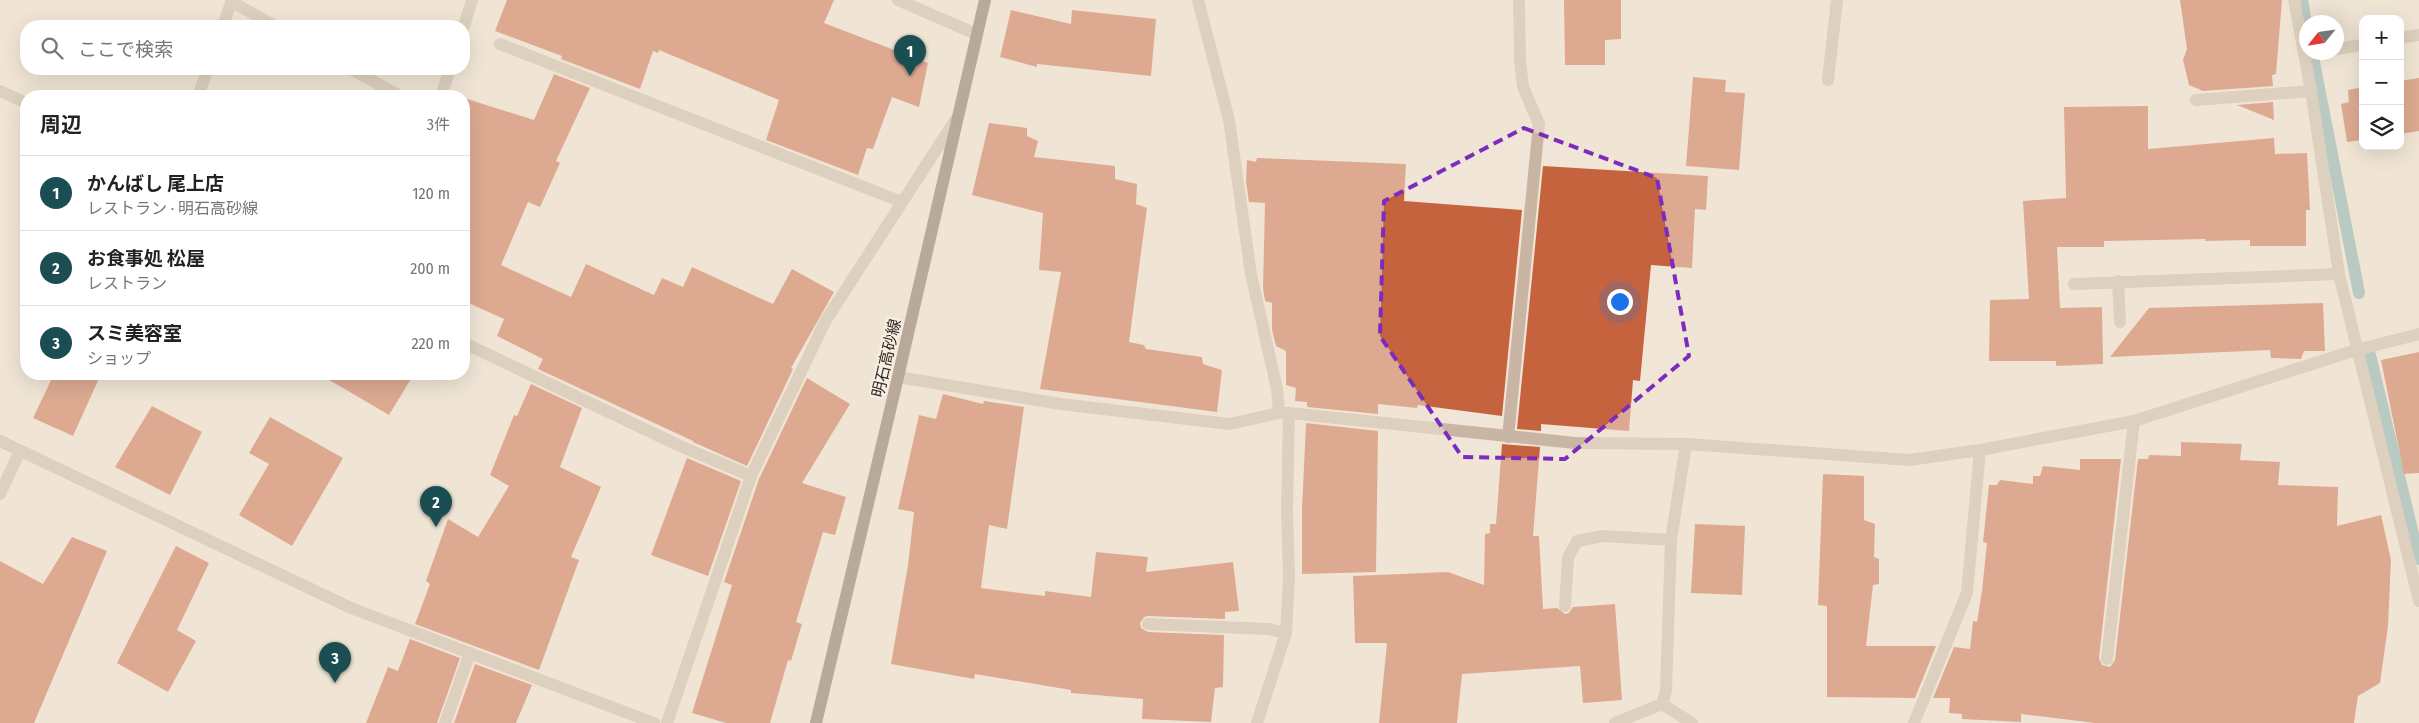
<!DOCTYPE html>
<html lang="ja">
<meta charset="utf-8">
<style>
:root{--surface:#fff;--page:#f6f6f6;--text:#222;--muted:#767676;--line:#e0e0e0;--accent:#1b4e53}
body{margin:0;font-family:"Fira Sans Condensed","Noto Sans JP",sans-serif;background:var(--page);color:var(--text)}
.controls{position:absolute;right:15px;top:15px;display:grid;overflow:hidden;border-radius:10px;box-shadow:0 5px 20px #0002}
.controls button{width:45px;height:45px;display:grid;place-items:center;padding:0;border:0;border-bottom:1px solid var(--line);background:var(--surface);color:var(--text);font:25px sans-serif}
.compass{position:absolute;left:2299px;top:15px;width:45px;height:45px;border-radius:50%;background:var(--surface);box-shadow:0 5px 20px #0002;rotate:240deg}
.you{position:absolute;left:1619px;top:301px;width:18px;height:18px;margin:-12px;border:4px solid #fff;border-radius:50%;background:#1a73e8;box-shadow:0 0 0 8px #1a73e833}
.badge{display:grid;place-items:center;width:32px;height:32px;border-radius:50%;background:var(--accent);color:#fff;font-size:16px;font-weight:700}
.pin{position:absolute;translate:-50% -41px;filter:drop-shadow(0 1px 2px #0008)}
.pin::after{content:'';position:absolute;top:26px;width:18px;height:15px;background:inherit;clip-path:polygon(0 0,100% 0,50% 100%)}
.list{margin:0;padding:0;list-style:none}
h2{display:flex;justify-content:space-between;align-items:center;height:65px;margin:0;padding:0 20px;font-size:21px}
h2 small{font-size:16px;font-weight:400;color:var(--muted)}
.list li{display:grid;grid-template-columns:32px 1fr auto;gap:15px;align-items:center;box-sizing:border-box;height:75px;padding:0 20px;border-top:1px solid var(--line)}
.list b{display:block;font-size:19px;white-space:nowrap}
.list p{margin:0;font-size:16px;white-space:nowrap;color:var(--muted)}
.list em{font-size:16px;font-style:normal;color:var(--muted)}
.icon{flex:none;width:28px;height:28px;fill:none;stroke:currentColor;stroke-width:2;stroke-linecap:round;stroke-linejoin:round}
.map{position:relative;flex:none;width:2419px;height:723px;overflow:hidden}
.search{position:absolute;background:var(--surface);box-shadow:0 5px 20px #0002;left:20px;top:20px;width:450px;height:55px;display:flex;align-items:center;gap:12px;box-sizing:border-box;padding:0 18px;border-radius:20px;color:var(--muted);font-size:19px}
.panel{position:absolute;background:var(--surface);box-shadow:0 5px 20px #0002;left:20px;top:90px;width:450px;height:290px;border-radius:20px}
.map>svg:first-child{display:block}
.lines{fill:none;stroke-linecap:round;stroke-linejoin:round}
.stream{stroke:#76a9ad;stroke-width:12}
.building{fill:#c5633f}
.minor{stroke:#c8b5a3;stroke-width:12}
.major{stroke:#756156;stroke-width:12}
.marked{fill:none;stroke:#7b2cbf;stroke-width:4;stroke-dasharray:10 6;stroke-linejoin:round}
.labels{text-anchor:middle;stroke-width:4.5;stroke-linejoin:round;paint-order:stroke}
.street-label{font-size:16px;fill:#332925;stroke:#f8efe2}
</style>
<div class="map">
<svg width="2419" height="723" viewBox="0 0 2419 723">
<rect width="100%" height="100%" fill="#f0e5d6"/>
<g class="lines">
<!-- stream -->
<g class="stream">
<path d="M 2302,0 L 2306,23"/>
<path d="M 2312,52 L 2359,293"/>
<path d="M 2370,355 L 2419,559"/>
</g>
</g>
<!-- building -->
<g class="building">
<path d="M 507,0 L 834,0 L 824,23 L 928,63 L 919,107 L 892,97 L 873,149 L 867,148 L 858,175 L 766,140 L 779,100 L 659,50 L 658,53 L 653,51 L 640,89 L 561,59 L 562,56 L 495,31 Z"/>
<path d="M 1564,0 L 1621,0 L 1621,39 L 1605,40 L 1605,65 L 1565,65 Z"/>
<path d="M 2180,0 L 2282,0 L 2276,74 L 2272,75 L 2273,86 L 2203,91 L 2189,85 L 2183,60 L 2187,49 Z"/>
<path d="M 1011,10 L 1071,24 L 1072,10 L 1156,19 L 1151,76 L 1037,64 L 1037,67 L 1000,57 Z"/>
<path d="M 554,74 L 590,88 L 556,161 L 560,163 L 540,207 L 528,202 L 501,265 L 571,297 L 586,264 L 654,295 L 662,278 L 683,287 L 692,267 L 773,304 L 792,269 L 834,292 L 791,368 L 793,369 L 747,466 L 693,442 L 693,441 L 538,369 L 543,359 L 497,336 L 504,319 L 464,301 L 464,98 L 534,120 Z"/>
<path d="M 1693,77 L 1726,80 L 1725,92 L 1745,93 L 1739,170 L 1686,166 Z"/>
<path d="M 2419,78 L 2419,131 L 2400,134 L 2400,81 Z"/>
<path d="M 2363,87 L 2363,140 L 2347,142 L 2341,104 L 2349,102 L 2348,90 Z"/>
<path d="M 2273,102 L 2274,120 L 2237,105 Z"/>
<path d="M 2148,106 L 2148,149 L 2274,138 L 2275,154 L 2307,153 L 2310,210 L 2306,210 L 2306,246 L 2250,246 L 2250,240 L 2205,241 L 2205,239 L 2104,241 L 2104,247 L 2057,247 L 2060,308 L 2102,307 L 2103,364 L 2056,366 L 2056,361 L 1989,361 L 1990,300 L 2029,299 L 2023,201 L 2066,198 L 2064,107 Z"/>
<path d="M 989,123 L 1027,128 L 1027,136 L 1038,141 L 1034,157 L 1115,166 L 1115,179 L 1137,184 L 1136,204 L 1147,208 L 1129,342 L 1144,345 L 1146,349 L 1202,357 L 1203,364 L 1222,370 L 1217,412 L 1040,389 L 1061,272 L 1039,270 L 1043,213 L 972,195 Z"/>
<path d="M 1257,158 L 1406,164 L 1404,201 L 1522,210 L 1502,416 L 1418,405 L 1417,408 L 1378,404 L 1378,414 L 1307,407 L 1307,402 L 1295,401 L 1296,388 L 1286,385 L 1286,351 L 1276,346 L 1272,330 L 1272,303 L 1265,301 L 1263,288 L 1265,203 L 1249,202 L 1246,182 L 1247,160 L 1256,162 Z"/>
<path d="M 1543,166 L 1708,176 L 1706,210 L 1695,209 L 1692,268 L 1651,265 L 1640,381 L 1633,380 L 1629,431 L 1541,424 L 1541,431 L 1517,429 Z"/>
<path d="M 2323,303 L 2325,351 L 2304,351 L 2301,359 L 2271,358 L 2270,350 L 2110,357 L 2149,308 Z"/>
<path d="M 2419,352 L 2419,473 L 2404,474 L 2381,360 Z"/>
<path d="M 54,374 L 101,374 L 73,436 L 33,418 Z"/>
<path d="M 319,374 L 414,374 L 389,415 Z"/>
<path d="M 807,378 L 850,404 L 802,483 L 846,497 L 835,535 L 823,532 L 796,622 L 802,624 L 791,661 L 788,660 L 770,723 L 726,723 L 692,713 L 732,585 L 724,582 L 759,479 Z"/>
<path d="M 531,384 L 582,408 L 560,467 L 601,487 L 571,557 L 579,560 L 539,670 L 415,624 L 430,584 L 426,581 L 448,519 L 478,537 L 509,486 L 490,475 L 514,415 L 517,416 Z"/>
<path d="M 943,394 L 983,404 L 984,401 L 1024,407 L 1007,529 L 989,525 L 981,588 L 1045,596 L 1045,591 L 1091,597 L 1096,552 L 1148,557 L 1146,572 L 1233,562 L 1239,611 L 1225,612 L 1225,619 L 1148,616 L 1144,617 L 1140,623 L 1141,628 L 1148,632 L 1224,635 L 1223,687 L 1215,688 L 1211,722 L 1142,719 L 1143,699 L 1071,693 L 1071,690 L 975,674 L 974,679 L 891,664 L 908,565 L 914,512 L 898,509 L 919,415 L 936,419 Z"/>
<path d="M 152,406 L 202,432 L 170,495 L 115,467 Z"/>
<path d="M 270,417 L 343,458 L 292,546 L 239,515 L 269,464 L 249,453 Z"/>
<path d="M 1306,423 L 1378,431 L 1376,572 L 1302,574 L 1302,510 Z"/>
<path d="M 2181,442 L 2242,444 L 2240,460 L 2280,462 L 2278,485 L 2338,487 L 2337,526 L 2381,515 L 2391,560 L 2388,626 L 2380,683 L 2358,696 L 2354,723 L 2095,723 L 2021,714 L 2021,722 L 1962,719 L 1962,714 L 1949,713 L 1950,698 L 1933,698 L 1954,647 L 1970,649 L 1973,621 L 1977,622 L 1982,591 L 1987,543 L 1983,542 L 1989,485 L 1997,485 L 2000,480 L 2033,484 L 2033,476 L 2040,476 L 2043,466 L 2080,470 L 2080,459 L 2121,459 L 2099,658 L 2102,665 L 2110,667 L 2115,660 L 2138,459 L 2148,459 L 2149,455 L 2181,456 Z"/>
<path d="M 1502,444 L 1540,447 L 1533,536 L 1539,536 L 1543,609 L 1557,608 L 1565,614 L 1569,613 L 1573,607 L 1615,604 L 1622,700 L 1583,703 L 1580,666 L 1462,674 L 1457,723 L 1379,723 L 1387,643 L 1355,643 L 1353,576 L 1448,572 L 1484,585 L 1485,534 L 1490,533 L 1490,524 L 1496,524 Z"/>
<path d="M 687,458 L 741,481 L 708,576 L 651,555 Z"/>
<path d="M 1823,474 L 1864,476 L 1864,520 L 1875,524 L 1874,557 L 1879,559 L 1879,584 L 1873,585 L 1866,646 L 1936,646 L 1915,698 L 1827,697 L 1827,606 L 1818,605 Z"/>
<path d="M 1695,524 L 1745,526 L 1742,595 L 1691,593 Z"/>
<path d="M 72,537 L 107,551 L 34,723 L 0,723 L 0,561 L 43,584 Z"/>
<path d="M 176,546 L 209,563 L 177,630 L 196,641 L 168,692 L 117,663 Z"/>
<path d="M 410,639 L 460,658 L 437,723 L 366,723 L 388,667 L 398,671 Z"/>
<path d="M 475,664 L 532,685 L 516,723 L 454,723 Z"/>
</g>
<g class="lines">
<!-- minor -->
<g class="minor">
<path d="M 898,0 L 976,34"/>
<path d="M 1198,0 L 1229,120 L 1251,274 L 1277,389 L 1279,413"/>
<path d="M 2294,0 L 2311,91 L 2339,274 L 2419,601"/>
<path d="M 232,2 L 275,26"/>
<path d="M 223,26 L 232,0"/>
<path d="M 464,26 L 472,0"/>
<path d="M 2400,38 L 2419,35"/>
<path d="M 500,44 L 902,202"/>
<path d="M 2336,49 L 2363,45"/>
<path d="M 2304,55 L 2320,52"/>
<path d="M 351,69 L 400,96"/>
<path d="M 1828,80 L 1837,0"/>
<path d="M 0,91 L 26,103"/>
<path d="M 198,96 L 208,69"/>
<path d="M 441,96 L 450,69"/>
<path d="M 2196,100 L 2311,91"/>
<path d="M 2118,281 L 2120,322"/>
<path d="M 2074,284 L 2339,274"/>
<path d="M 464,343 L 680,446 L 751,476"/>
<path d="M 898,377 L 1061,404 L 1229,424 L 1279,413 L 1289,413 L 1575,443 L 1686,444 L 1909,460 L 1980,450 L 2134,421 L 2356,350 L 2419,334"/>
<path d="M 1508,437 L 1539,124 L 1523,87 L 1520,60 L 1519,0"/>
<path d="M 0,441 L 351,608 L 654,723"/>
<path d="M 0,494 L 20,451"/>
<path d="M 1565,606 L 1568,558 L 1577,541 L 1603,536 L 1671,540"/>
<path d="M 1148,624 L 1269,629 L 1286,633"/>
<path d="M 2107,659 L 2134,421"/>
<path d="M 1662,704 L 1692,723"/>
<path d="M 445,723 L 470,653"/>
<path d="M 667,723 L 751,476 L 826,320 L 956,119"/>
<path d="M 1257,723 L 1286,633 L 1289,577 L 1287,510 L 1289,413"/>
<path d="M 1615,723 L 1662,704 L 1666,691 L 1671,540 L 1686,444"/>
<path d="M 1914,723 L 1967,593 L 1980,450"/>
</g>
<!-- major -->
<path class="major" d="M 816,723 L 898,377 L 985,0"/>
</g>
<!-- marked area -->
<path d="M0 0H2419V723H0ZM 1524,128 L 1657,178 L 1689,356 L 1565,459 L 1462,457 L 1380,336 L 1384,201 Z" fill="#f0e5d6" fill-opacity=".55" fill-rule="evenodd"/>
<path class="marked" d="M 1524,128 L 1657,178 L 1689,356 L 1565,459 L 1462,457 L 1380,336 L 1384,201 Z"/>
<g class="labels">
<!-- street labels -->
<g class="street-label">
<text transform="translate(886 358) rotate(-77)" y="6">明石高砂線</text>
</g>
</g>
</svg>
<div class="controls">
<button>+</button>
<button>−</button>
<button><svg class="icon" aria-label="layers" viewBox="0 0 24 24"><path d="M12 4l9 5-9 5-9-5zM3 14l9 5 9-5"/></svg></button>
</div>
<svg class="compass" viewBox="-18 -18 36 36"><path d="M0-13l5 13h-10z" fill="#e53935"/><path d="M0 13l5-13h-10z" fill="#767676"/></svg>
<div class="you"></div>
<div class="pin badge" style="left:910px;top:76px">1</div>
<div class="pin badge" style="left:436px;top:527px">2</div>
<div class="pin badge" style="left:335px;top:683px">3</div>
<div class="search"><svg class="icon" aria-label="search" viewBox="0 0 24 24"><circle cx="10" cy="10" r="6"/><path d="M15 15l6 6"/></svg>ここで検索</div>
<section class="panel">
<h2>周辺<small>3件</small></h2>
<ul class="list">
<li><span class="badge">1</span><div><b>かんばし 尾上店</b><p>レストラン · 明石高砂線</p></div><em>120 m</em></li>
<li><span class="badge">2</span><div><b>お食事処 松屋</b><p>レストラン</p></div><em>200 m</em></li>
<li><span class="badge">3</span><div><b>スミ美容室</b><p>ショップ</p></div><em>220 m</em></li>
</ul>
</section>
</div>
